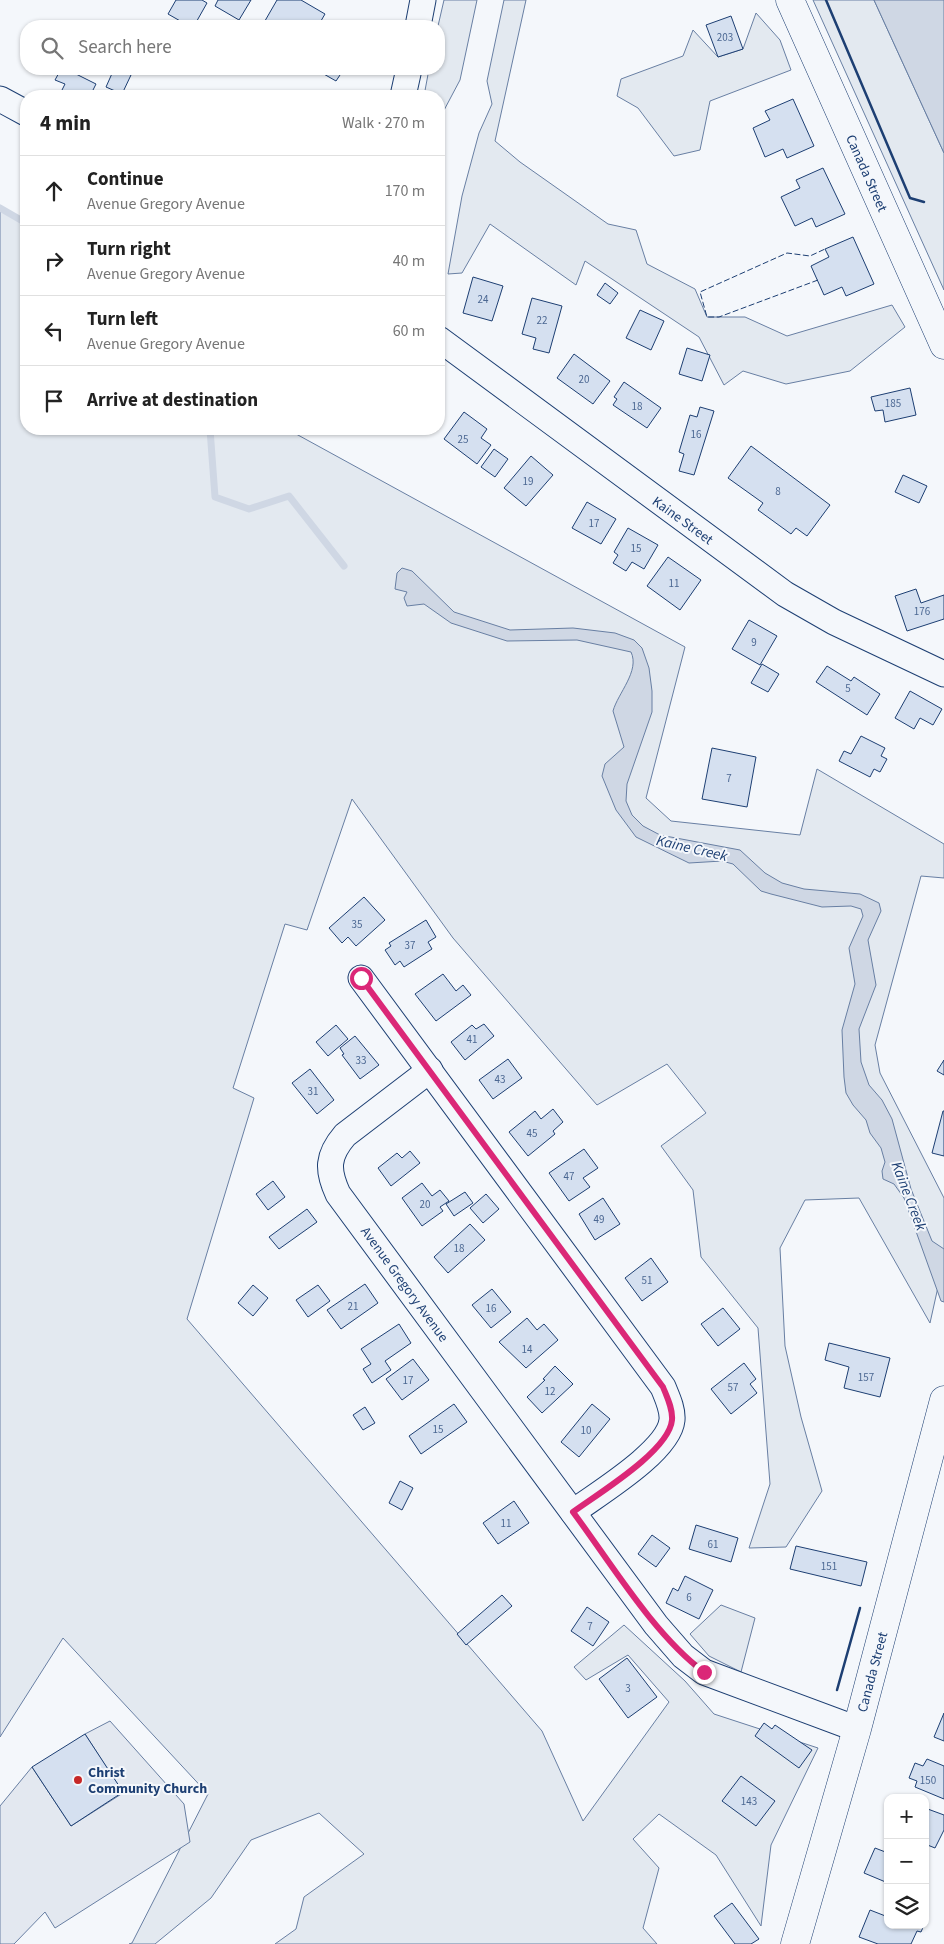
<!DOCTYPE html>
<meta charset="utf-8">
<style>
:root{--surface:#fff;--page:#f2f2f2;--text:#222;--muted:#767676;--line:#e0e0e0}
body{margin:0;font-family:"Source Sans 3",sans-serif;background:var(--page);color:var(--text)}
.controls{position:absolute;right:15px;bottom:15px;display:grid;overflow:hidden;border-radius:10px;box-shadow:0 1px 4px #0004}
.controls button{width:45px;height:45px;display:grid;place-items:center;padding:0;border:0;border-bottom:1px solid var(--line);background:var(--surface);color:var(--text);font:25px sans-serif}
.stop{position:absolute;width:15px;height:15px;margin:-11px;border:4px solid #db2777;border-radius:50%;background:#fff}
.stop.end{background:#db2777;border-color:#fff;box-shadow:0 1px 5px #0008}
.list{margin:0;padding:0;list-style:none}
h2{display:flex;justify-content:space-between;align-items:center;height:65px;margin:0;padding:0 20px;font-size:21px}
h2 small{font-size:16px;font-weight:400;color:var(--muted)}
.list li{display:grid;grid-template-columns:32px 1fr auto;gap:15px;align-items:center;box-sizing:border-box;height:70px;padding:0 20px;border-top:1px solid var(--line)}
.list b{display:block;font-size:19px;white-space:nowrap}
.list p{margin:0;font-size:16px;white-space:nowrap;color:var(--muted)}
.list em{font-size:16px;font-style:normal;color:var(--muted)}
.icon{flex:none;width:28px;height:28px;fill:none;stroke:currentColor;stroke-width:2;stroke-linecap:round;stroke-linejoin:round}
.map{position:relative;flex:none;width:944px;height:1944px;overflow:hidden}
.search{position:absolute;background:var(--surface);box-shadow:0 1px 4px #0004;left:20px;top:20px;width:425px;height:55px;display:flex;align-items:center;gap:12px;box-sizing:border-box;padding:0 18px;border-radius:20px;color:var(--muted);font-size:19px}
.panel{position:absolute;background:var(--surface);box-shadow:0 1px 4px #0004;left:20px;top:90px;width:425px;height:345px;border-radius:20px}
.map>svg:first-child{display:block}
.green{fill:#e3e9f0;stroke:#687fa3}
.parking{fill:#e3e8f0;stroke:#687fa3}
.water{fill:#cfd7e4;stroke:#687fa3}
.lines{fill:none;stroke-linecap:round;stroke-linejoin:round}
.stream{stroke:#cfd7e4;stroke-width:7}
.building{fill:#d5e0f0;stroke:#1d3f73}
.minor-casing{stroke:#1d3f73;stroke-width:27}
.major-casing{stroke:#1d3f73;stroke-width:29}
.minor{stroke:#f4f7fb;stroke-width:25}
.major{stroke:#f4f7fb;stroke-width:28}
.fence{stroke:#1d3f73;stroke-width:1;stroke-dasharray:6 2.5;stroke-linecap:butt}
.wall{stroke:#1d3f73;stroke-width:2.5}
.route{stroke:#db2777;stroke-width:6}
.poi-dot{fill:#c62828;stroke:#f4f7fb;stroke-width:2}
.labels{text-anchor:middle;stroke-width:4;stroke-linejoin:round;paint-order:stroke}
.number-label{font-size:11px;fill:#4b6792}
.street-label{font-size:14px;fill:#1d3f73;stroke:#f4f7fb}
.poi-label{font-size:14px;font-weight:bold;fill:#1d3f73;stroke:#f4f7fb;text-anchor:start}
.water-label{font-size:15px;font-style:italic;fill:#1d3f73;stroke:#f4f7fb}
</style>
<div class="map">
<svg width="944" height="1944" viewBox="0 0 944 1944">
<rect width="100%" height="100%" fill="#f4f7fb"/>
<!-- green -->
<g class="green">
<path d="M 444,0 L 477,0 L 460,80 L 442,114 L 443,161 L 439,163 L 439,96 L 424,96 L 429,69 L 439,69 L 438,26 Z"/>
<path d="M 504,0 L 526,0 L 495,141 L 520,162 L 608,224 L 636,230 L 647,264 L 695,289 L 707,317 L 745,317 L 787,336 L 892,305 L 905,327 L 850,371 L 786,384 L 743,371 L 724,385 L 699,337 L 585,261 L 576,285 L 490,224 L 462,273 L 448,274 L 462,196 L 479,133 L 492,104 L 487,81 Z"/>
<path d="M 813,0 L 874,0 L 944,153 L 944,290 Z"/>
<path d="M 756,13 L 780,40 L 791,70 L 710,101 L 700,150 L 674,156 L 638,108 L 617,96 L 621,79 L 683,56 L 693,30 L 718,57 L 743,49 Z"/>
<path d="M 0,209 L 26,223 L 26,429 L 287,429 L 685,647 L 646,798 L 671,821 L 800,835 L 817,769 L 944,844 L 944,878 L 921,876 L 875,1045 L 880,1073 L 944,1198 L 944,1260 L 930,1323 L 859,1198 L 805,1200 L 780,1248 L 785,1346 L 801,1417 L 822,1491 L 786,1547 L 749,1548 L 770,1484 L 758,1328 L 701,1257 L 693,1190 L 661,1146 L 706,1113 L 667,1064 L 597,1105 L 453,938 L 352,799 L 307,930 L 285,924 L 233,1088 L 254,1098 L 187,1319 L 542,1731 L 583,1821 L 669,1702 L 628,1655 L 586,1680 L 574,1667 L 624,1625 L 685,1681 L 714,1714 L 818,1748 L 771,1845 L 761,1926 L 716,1855 L 659,1814 L 633,1839 L 659,1868 L 643,1928 L 657,1944 L 275,1944 L 296,1929 L 304,1897 L 364,1854 L 319,1813 L 251,1840 L 211,1898 L 155,1944 L 129,1944 L 132,1943 L 208,1794 L 63,1638 L 0,1737 Z"/>
<path d="M 721,1605 L 755,1618 L 741,1672 L 709,1656 L 690,1634 Z"/>
</g>
<!-- parking -->
<path class="parking" d="M 110,1721 L 184,1804 L 190,1842 L 55,1928 L 45,1912 L 14,1944 L 0,1944 L 0,1806 L 32,1767 L 71,1826 L 123,1793 L 85,1734 Z"/>
<!-- water -->
<g class="water">
<path d="M 874,0 L 944,0 L 944,153 Z"/>
<path d="M 402,568 L 412,571 L 454,612 L 510,630 L 573,628 L 615,633 L 634,640 L 642,648 L 649,668 L 652,691 L 652,712 L 627,784 L 626,801 L 632,815 L 643,826 L 660,835 L 740,850 L 765,873 L 782,883 L 804,889 L 860,894 L 879,903 L 881,911 L 868,940 L 876,985 L 859,1029 L 861,1062 L 869,1085 L 882,1100 L 892,1119 L 911,1189 L 932,1241 L 944,1249 L 944,1302 L 941,1301 L 904,1198 L 894,1184 L 883,1179 L 882,1171 L 885,1162 L 881,1148 L 870,1133 L 866,1120 L 853,1105 L 846,1093 L 844,1077 L 842,1030 L 855,984 L 849,948 L 863,916 L 861,909 L 851,906 L 822,907 L 771,894 L 761,891 L 733,864 L 722,861 L 689,863 L 636,837 L 616,810 L 602,776 L 605,764 L 624,747 L 613,711 C 618,693 640,671 631,652 L 577,640 L 507,641 L 451,623 L 424,604 L 407,606 L 404,598 L 407,592 L 395,589 L 397,573 Z"/>
</g>
<g class="lines">
<!-- stream -->
<g class="stream">
<path d="M 0,208 L 26,223"/>
<path d="M 210,429 L 215,497 L 249,509 L 289,496 L 344,566"/>
</g>
</g>
<!-- building -->
<g class="building">
<path d="M 176,0 L 202,0 L 207,3 L 194,26 L 189,26 L 168,14 Z"/>
<path d="M 218,0 L 251,0 L 239,20 L 215,6 Z"/>
<path d="M 277,0 L 301,0 L 325,14 L 318,26 L 262,26 Z"/>
<path d="M 731,16 L 743,49 L 718,57 L 706,25 Z"/>
<path d="M 61,69 L 66,69 L 96,84 L 90,96 L 59,96 L 65,84 L 55,80 Z"/>
<path d="M 114,69 L 131,75 L 122,94 L 106,87 Z"/>
<path d="M 315,69 L 344,69 L 336,81 Z"/>
<path d="M 793,99 L 814,146 L 787,158 L 783,149 L 765,157 L 753,128 L 770,120 L 765,111 Z"/>
<path d="M 823,168 L 845,214 L 816,227 L 812,218 L 795,226 L 781,197 L 800,188 L 796,180 Z"/>
<path d="M 853,237 L 874,284 L 846,296 L 842,287 L 824,295 L 811,266 L 829,257 L 825,249 Z"/>
<path d="M 473,277 L 503,286 L 492,321 L 463,313 Z"/>
<path d="M 605,283 L 618,293 L 610,304 L 597,295 Z"/>
<path d="M 532,298 L 562,306 L 549,353 L 533,349 L 536,338 L 522,334 Z"/>
<path d="M 640,310 L 664,321 L 651,350 L 626,338 Z"/>
<path d="M 687,348 L 710,355 L 702,381 L 679,374 Z"/>
<path d="M 574,354 L 610,381 L 593,404 L 557,378 Z"/>
<path d="M 624,382 L 661,408 L 647,428 L 613,405 L 617,399 L 614,397 Z"/>
<path d="M 910,388 L 916,415 L 885,422 L 883,410 L 875,411 L 871,397 Z"/>
<path d="M 700,407 L 714,411 L 694,475 L 679,471 L 684,454 L 679,452 L 690,415 L 697,417 Z"/>
<path d="M 464,412 L 487,429 L 481,438 L 491,445 L 477,464 L 444,439 Z"/>
<path d="M 751,446 L 830,505 L 807,536 L 796,528 L 791,534 L 758,510 L 763,503 L 728,478 Z"/>
<path d="M 494,449 L 508,459 L 495,477 L 481,467 Z"/>
<path d="M 531,456 L 553,475 L 526,506 L 504,488 Z"/>
<path d="M 903,475 L 927,486 L 919,503 L 895,492 Z"/>
<path d="M 587,502 L 616,519 L 601,544 L 572,528 Z"/>
<path d="M 628,528 L 658,545 L 644,569 L 632,562 L 626,571 L 613,563 L 618,555 L 614,552 Z"/>
<path d="M 668,557 L 701,580 L 680,610 L 647,586 Z"/>
<path d="M 916,589 L 921,603 L 944,595 L 944,619 L 907,631 L 895,596 Z"/>
<path d="M 749,620 L 777,636 L 760,665 L 732,649 Z"/>
<path d="M 762,664 L 779,674 L 768,692 L 751,683 Z"/>
<path d="M 827,666 L 851,681 L 854,677 L 880,694 L 867,715 L 816,682 Z"/>
<path d="M 910,691 L 942,709 L 933,725 L 920,718 L 914,729 L 895,718 Z"/>
<path d="M 861,736 L 885,748 L 881,756 L 887,759 L 880,772 L 874,769 L 870,777 L 839,761 L 844,751 L 851,754 Z"/>
<path d="M 712,748 L 756,757 L 747,807 L 702,799 Z"/>
<path d="M 364,897 L 385,920 L 356,946 L 348,937 L 342,943 L 329,928 Z"/>
<path d="M 426,920 L 436,937 L 428,942 L 432,949 L 404,967 L 400,961 L 395,965 L 385,950 L 391,946 L 389,943 Z"/>
<path d="M 443,974 L 456,991 L 463,985 L 471,995 L 436,1021 L 415,994 Z"/>
<path d="M 484,1024 L 494,1036 L 465,1060 L 451,1042 L 472,1025 L 476,1029 Z"/>
<path d="M 336,1025 L 348,1039 L 328,1056 L 316,1042 Z"/>
<path d="M 355,1036 L 379,1065 L 360,1079 L 342,1055 L 344,1054 L 340,1048 Z"/>
<path d="M 508,1059 L 522,1078 L 493,1099 L 479,1080 Z"/>
<path d="M 944,1060 L 944,1075 L 937,1071 Z"/>
<path d="M 310,1069 L 334,1100 L 317,1114 L 292,1083 Z"/>
<path d="M 553,1109 L 563,1122 L 553,1131 L 555,1134 L 528,1156 L 509,1132 L 535,1111 L 541,1119 Z"/>
<path d="M 943,1111 L 944,1111 L 944,1156 L 932,1153 Z"/>
<path d="M 584,1149 L 598,1168 L 583,1178 L 590,1187 L 569,1201 L 549,1173 Z"/>
<path d="M 410,1151 L 420,1163 L 391,1186 L 378,1168 L 397,1153 L 402,1158 Z"/>
<path d="M 273,1181 L 285,1197 L 268,1210 L 256,1194 Z"/>
<path d="M 422,1183 L 432,1196 L 440,1190 L 449,1201 L 440,1207 L 443,1211 L 422,1226 L 402,1198 Z"/>
<path d="M 465,1192 L 473,1203 L 454,1216 L 446,1204 Z"/>
<path d="M 486,1194 L 499,1209 L 483,1223 L 470,1208 Z"/>
<path d="M 603,1198 L 620,1224 L 595,1240 L 579,1214 Z"/>
<path d="M 307,1209 L 317,1222 L 279,1249 L 269,1237 Z"/>
<path d="M 470,1224 L 485,1240 L 448,1273 L 434,1257 Z"/>
<path d="M 651,1258 L 668,1282 L 642,1301 L 625,1278 Z"/>
<path d="M 365,1284 L 378,1303 L 341,1329 L 327,1310 Z"/>
<path d="M 253,1285 L 268,1298 L 253,1316 L 238,1303 Z"/>
<path d="M 318,1285 L 330,1301 L 308,1317 L 296,1300 Z"/>
<path d="M 492,1289 L 511,1312 L 491,1328 L 472,1305 Z"/>
<path d="M 723,1308 L 740,1329 L 718,1346 L 701,1324 Z"/>
<path d="M 527,1318 L 537,1330 L 544,1324 L 558,1340 L 526,1368 L 499,1342 Z"/>
<path d="M 399,1324 L 411,1343 L 385,1361 L 391,1370 L 372,1383 L 363,1369 L 371,1364 L 361,1349 Z"/>
<path d="M 829,1343 L 890,1358 L 880,1397 L 844,1388 L 849,1367 L 825,1360 Z"/>
<path d="M 413,1359 L 429,1380 L 402,1400 L 386,1379 Z"/>
<path d="M 744,1363 L 756,1379 L 750,1384 L 757,1393 L 731,1414 L 711,1389 Z"/>
<path d="M 555,1366 L 573,1384 L 542,1413 L 527,1397 L 545,1380 L 543,1379 Z"/>
<path d="M 454,1404 L 467,1422 L 421,1454 L 409,1436 Z"/>
<path d="M 592,1404 L 610,1419 L 579,1457 L 561,1442 Z"/>
<path d="M 365,1407 L 375,1423 L 363,1430 L 353,1415 Z"/>
<path d="M 400,1481 L 413,1488 L 402,1510 L 389,1503 Z"/>
<path d="M 514,1501 L 529,1523 L 498,1544 L 483,1523 Z"/>
<path d="M 696,1525 L 738,1538 L 731,1562 L 689,1549 Z"/>
<path d="M 652,1535 L 670,1548 L 656,1567 L 638,1554 Z"/>
<path d="M 796,1546 L 867,1562 L 861,1586 L 790,1569 Z"/>
<path d="M 685,1576 L 713,1590 L 699,1619 L 666,1603 L 673,1588 L 678,1591 Z"/>
<path d="M 502,1595 L 512,1606 L 466,1645 L 457,1634 Z"/>
<path d="M 587,1607 L 609,1622 L 593,1646 L 571,1631 Z"/>
<path d="M 627,1658 L 657,1697 L 628,1718 L 599,1679 Z"/>
<path d="M 944,1713 L 944,1741 L 934,1737 Z"/>
<path d="M 764,1723 L 772,1729 L 775,1725 L 812,1750 L 799,1768 L 755,1736 Z"/>
<path d="M 85,1734 L 123,1792 L 71,1826 L 32,1767 Z"/>
<path d="M 927,1759 L 944,1766 L 944,1799 L 915,1787 L 917,1781 L 909,1778 L 915,1763 L 923,1766 Z"/>
<path d="M 741,1776 L 775,1801 L 756,1826 L 722,1801 Z"/>
<path d="M 925,1808 L 944,1815 L 944,1830 L 935,1848 L 925,1844 Z"/>
<path d="M 875,1848 L 888,1853 L 888,1883 L 864,1873 Z"/>
<path d="M 732,1903 L 759,1939 L 751,1944 L 735,1944 L 714,1916 Z"/>
<path d="M 870,1910 L 888,1917 L 888,1925 L 924,1925 L 921,1932 L 917,1931 L 911,1944 L 878,1944 L 859,1937 Z"/>
</g>
<g class="lines">
<defs>
<g id="minor">
<path d="M 418,26 L 423,0"/>
<path d="M 403,96 L 409,69"/>
<path d="M 0,99 L 26,113"/>
<path d="M 439,339 L 785,594 L 834,622 L 944,674"/>
<path d="M 361,978 L 663,1387 C 667,1397 673,1409 672,1420 C 669,1451 599,1493 573,1512"/>
<path d="M 430,1070 L 345,1135 C 327,1156 327,1170 338,1194 L 656,1625 L 683,1656 L 704,1672 L 857,1729"/>
</g>
<g id="major">
<path d="M 790,0 L 944,345"/>
<path d="M 795,1944 L 857,1729 L 944,1400"/>
</g>
</defs>
<!-- minor casing -->
<use href="#minor" class="minor-casing"/>
<!-- major casing -->
<use href="#major" class="major-casing"/>
<!-- minor -->
<use href="#minor" class="minor"/>
<!-- major -->
<use href="#major" class="major"/>
<!-- fence -->
<path class="fence" d="M 818,280 L 719,317 L 707,317 L 700,292 L 787,253 L 810,256 L 825,249"/>
<!-- wall -->
<g class="wall">
<path d="M 826,0 L 910,198 L 924,202"/>
<path d="M 837,1690 L 860,1608"/>
</g>
</g>
<g class="lines">
<!-- route -->
<path class="route" d="M 361,978 L 663,1387 C 667,1397 673,1409 672,1420 C 669,1451 599,1493 573,1512 C 611,1563 654,1635 704,1672"/>
</g>
<!-- markers -->
<circle class="poi-dot" cx="78" cy="1780" r="5"/>
<g class="labels">
<!-- number labels -->
<g class="number-label">
<text x="725" y="41">203</text>
<text x="483" y="303">24</text>
<text x="542" y="324">22</text>
<text x="584" y="383">20</text>
<text x="893" y="407">185</text>
<text x="637" y="410">18</text>
<text x="696" y="438">16</text>
<text x="463" y="443">25</text>
<text x="528" y="485">19</text>
<text x="778" y="495">8</text>
<text x="594" y="527">17</text>
<text x="636" y="552">15</text>
<text x="674" y="587">11</text>
<text x="922" y="615">176</text>
<text x="754" y="646">9</text>
<text x="848" y="692">5</text>
<text x="729" y="782">7</text>
<text x="357" y="928">35</text>
<text x="410" y="949">37</text>
<text x="472" y="1043">41</text>
<text x="361" y="1064">33</text>
<text x="500" y="1083">43</text>
<text x="313" y="1095">31</text>
<text x="532" y="1137">45</text>
<text x="569" y="1180">47</text>
<text x="425" y="1208">20</text>
<text x="599" y="1223">49</text>
<text x="459" y="1252">18</text>
<text x="647" y="1284">51</text>
<text x="353" y="1310">21</text>
<text x="491" y="1312">16</text>
<text x="527" y="1353">14</text>
<text x="866" y="1381">157</text>
<text x="408" y="1384">17</text>
<text x="733" y="1391">57</text>
<text x="550" y="1395">12</text>
<text x="438" y="1433">15</text>
<text x="586" y="1434">10</text>
<text x="506" y="1527">11</text>
<text x="713" y="1548">61</text>
<text x="829" y="1570">151</text>
<text x="689" y="1601">6</text>
<text x="590" y="1630">7</text>
<text x="628" y="1692">3</text>
<text x="928" y="1784">150</text>
<text x="749" y="1805">143</text>
</g>
<!-- street labels -->
<g class="street-label">
<text transform="translate(867 173) rotate(66)" y="5">Canada Street</text>
<text transform="translate(683 520) rotate(36)" y="5">Kaine Street</text>
<text transform="translate(405 1284) rotate(54)" y="5">Avenue Gregory Avenue</text>
<text transform="translate(872 1672) rotate(-75)" y="5">Canada Street</text>
</g>
<!-- poi labels -->
<g class="poi-label">
<text x="88" y="1777">Christ<tspan x="88" dy="16">Community Church</tspan></text>
</g>
<!-- water labels -->
<g class="water-label">
<text transform="translate(692 848) rotate(13)" y="5">Kaine Creek</text>
<text transform="translate(909 1196) rotate(69)" y="5">Kaine Creek</text>
</g>
</g>
</svg>
<div class="controls">
<button>+</button>
<button>−</button>
<button><svg class="icon" aria-label="layers" viewBox="0 0 24 24"><path d="M12 4l9 5-9 5-9-5zM3 14l9 5 9-5"/></svg></button>
</div>
<div class="stop" style="left:361px;top:978px"></div>
<div class="stop end" style="left:704px;top:1672px"></div>
<div class="search"><svg class="icon" aria-label="search" viewBox="0 0 24 24"><circle cx="10" cy="10" r="6"/><path d="M15 15l6 6"/></svg>Search here</div>
<section class="panel">
<h2>4 min<small>Walk · 270 m</small></h2>
<ul class="list">
<li><svg class="icon" aria-label="ahead" viewBox="0 0 24 24"><path d="M12 20V5M6 11l6-6 6 6"/></svg><div><b>Continue</b><p>Avenue Gregory Avenue</p></div><em>170 m</em></li>
<li><svg class="icon" aria-label="right" viewBox="0 0 24 24"><path d="M7 20v-9h11M14 6l5 5-5 5"/></svg><div><b>Turn right</b><p>Avenue Gregory Avenue</p></div><em>40 m</em></li>
<li><svg class="icon" aria-label="left" viewBox="0 0 24 24"><path d="M17 20v-9H6M10 6l-5 5 5 5"/></svg><div><b>Turn left</b><p>Avenue Gregory Avenue</p></div><em>60 m</em></li>
<li><svg class="icon" aria-label="arrive" viewBox="0 0 24 24"><path d="M6 21V4h12l-3 4 3 4H6"/></svg><div><b>Arrive at destination</b></div></li>
</ul>
</section>
</div>
